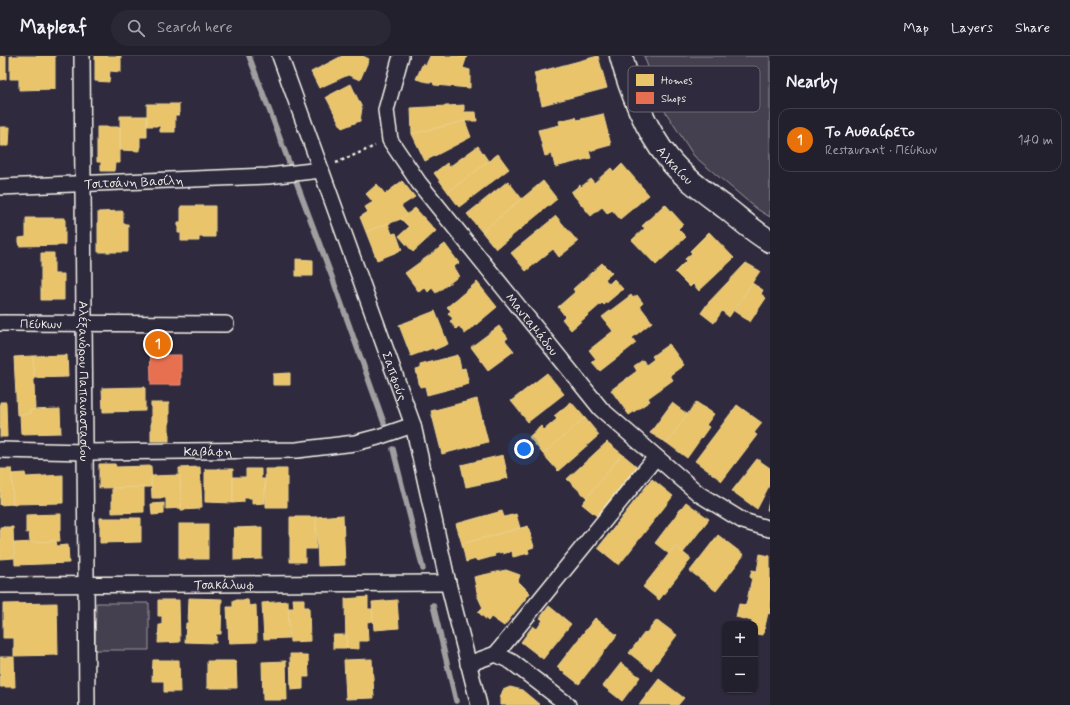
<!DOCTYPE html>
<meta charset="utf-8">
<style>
:root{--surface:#23202e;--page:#2b2836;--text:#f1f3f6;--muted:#a3a3aa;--line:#403e4a;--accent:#db2777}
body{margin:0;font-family:Mynerve,sans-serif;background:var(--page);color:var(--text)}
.controls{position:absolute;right:12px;bottom:12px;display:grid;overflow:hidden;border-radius:8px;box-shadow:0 1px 3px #0004}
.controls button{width:36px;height:36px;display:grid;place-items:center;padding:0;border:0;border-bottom:1px solid var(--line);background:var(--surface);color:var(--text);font:20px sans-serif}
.you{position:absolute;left:524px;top:393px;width:14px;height:14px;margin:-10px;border:3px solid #fff;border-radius:50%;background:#1a73e8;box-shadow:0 0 0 6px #1a73e833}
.badge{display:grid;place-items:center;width:26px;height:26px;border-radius:50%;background:var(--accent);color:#fff;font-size:13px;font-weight:700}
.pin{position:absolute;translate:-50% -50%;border:2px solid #fff;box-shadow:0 1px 4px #0006}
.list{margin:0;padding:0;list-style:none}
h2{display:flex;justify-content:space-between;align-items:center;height:52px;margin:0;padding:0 16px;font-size:17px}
h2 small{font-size:13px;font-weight:400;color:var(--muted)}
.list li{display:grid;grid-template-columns:26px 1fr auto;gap:12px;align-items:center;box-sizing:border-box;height:64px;margin:0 8px 8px;padding:0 8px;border:1px solid var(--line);border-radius:12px}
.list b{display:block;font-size:15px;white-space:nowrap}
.list p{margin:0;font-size:13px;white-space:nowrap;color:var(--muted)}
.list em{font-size:13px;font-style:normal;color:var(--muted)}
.icon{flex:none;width:22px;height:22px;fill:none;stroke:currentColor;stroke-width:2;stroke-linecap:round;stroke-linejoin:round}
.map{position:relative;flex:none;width:770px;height:649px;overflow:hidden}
header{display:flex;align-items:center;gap:24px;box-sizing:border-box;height:56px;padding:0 20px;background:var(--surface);border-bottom:1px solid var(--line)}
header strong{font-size:19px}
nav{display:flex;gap:22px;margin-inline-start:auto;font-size:14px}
.search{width:280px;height:36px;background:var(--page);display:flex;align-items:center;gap:10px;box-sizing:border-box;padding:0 14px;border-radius:22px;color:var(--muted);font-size:15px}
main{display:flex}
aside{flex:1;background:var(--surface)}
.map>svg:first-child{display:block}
.green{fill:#454050;stroke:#9c989c}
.homes{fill:#e9c46a;stroke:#ecd290}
.shops{fill:#e76f51;stroke:#eb967e}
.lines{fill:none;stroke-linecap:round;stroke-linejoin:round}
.stream{stroke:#a19ea0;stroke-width:5.5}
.street-casing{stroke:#f4f1e8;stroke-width:18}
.secondary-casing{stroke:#f4f1e8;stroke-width:25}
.path{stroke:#f4f1e8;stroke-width:2.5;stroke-dasharray:3 3;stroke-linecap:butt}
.street{stroke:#2f2a3d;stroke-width:15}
.secondary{stroke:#2f2a3d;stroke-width:22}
.labels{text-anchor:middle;stroke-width:4;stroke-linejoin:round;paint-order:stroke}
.street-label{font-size:13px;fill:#f4f1e8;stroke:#2f2a3d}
.key{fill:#2f2a3d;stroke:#6a6670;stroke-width:1}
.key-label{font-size:11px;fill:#f4f1e8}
</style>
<header>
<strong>Mapleaf</strong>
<div class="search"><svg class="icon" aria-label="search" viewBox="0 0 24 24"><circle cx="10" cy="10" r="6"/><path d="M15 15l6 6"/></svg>Search here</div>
<nav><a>Map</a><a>Layers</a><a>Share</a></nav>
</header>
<main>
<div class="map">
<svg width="770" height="649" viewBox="0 0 770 649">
<rect width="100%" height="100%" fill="#2f2a3d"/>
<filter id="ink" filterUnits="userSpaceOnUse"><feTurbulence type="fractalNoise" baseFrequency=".025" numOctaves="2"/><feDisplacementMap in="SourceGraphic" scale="8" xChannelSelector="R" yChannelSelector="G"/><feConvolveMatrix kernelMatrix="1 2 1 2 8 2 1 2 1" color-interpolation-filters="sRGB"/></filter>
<g filter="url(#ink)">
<!-- green -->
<g class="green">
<path d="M 644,0 L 770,0 L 770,161 L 757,153 L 694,100 L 663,52 Z"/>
<path d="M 96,547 L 149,547 L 149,594 L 95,594 Z"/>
</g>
<!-- homes -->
<g class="homes">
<path d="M 0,0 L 6,0 L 6,23 L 0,24 Z"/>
<path d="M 10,0 L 55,0 L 55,33 L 19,34 L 19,23 L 10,23 Z"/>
<path d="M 95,0 L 121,0 L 121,16 L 110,15 L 109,26 L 95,25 Z"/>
<path d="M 342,0 L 363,0 L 369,3 L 360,24 L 348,19 L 319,32 L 311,16 Z"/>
<path d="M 430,0 L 467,0 L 463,12 L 470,14 L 470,32 L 434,29 L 433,26 L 427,26 L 416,23 L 423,7 L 426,9 Z"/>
<path d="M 598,0 L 607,32 L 542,49 L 534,17 Z"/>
<path d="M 351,28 L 362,52 L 360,65 L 342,72 L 326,41 Z"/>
<path d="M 147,48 L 179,48 L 179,59 L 175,59 L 175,76 L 160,76 L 160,70 L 147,70 Z"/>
<path d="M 464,49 L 464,56 L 476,56 L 477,65 L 465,65 L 412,78 L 411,52 Z"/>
<path d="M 603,58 L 611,89 L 589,95 L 591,102 L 555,111 L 552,98 L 545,100 L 538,74 L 560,69 L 559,65 L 576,61 L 577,64 Z"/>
<path d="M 120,60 L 147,60 L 147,81 L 140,81 L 140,95 L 120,94 Z"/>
<path d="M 465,65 L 471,81 L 425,105 L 412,78 Z"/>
<path d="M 0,71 L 10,71 L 9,90 L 0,90 Z"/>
<path d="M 97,71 L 120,71 L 120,107 L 115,107 L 114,115 L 101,115 L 101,106 L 97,106 Z"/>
<path d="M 478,90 L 489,106 L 448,136 L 434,117 L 447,107 L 449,111 Z"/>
<path d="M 498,98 L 509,113 L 459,151 L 448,136 Z"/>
<path d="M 622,108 L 649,139 L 620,163 L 612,154 L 608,158 L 602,151 L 591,160 L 571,136 L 580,129 L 581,131 L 591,123 L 594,127 L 611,112 L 614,116 Z"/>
<path d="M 402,125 L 415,141 L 401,150 L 407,158 L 401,163 L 366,176 L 360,161 L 368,156 L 365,151 L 373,146 L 366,138 L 377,128 L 385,138 Z"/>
<path d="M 508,125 L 522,143 L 482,176 L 467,158 Z"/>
<path d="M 543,125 L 557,143 L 496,193 L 482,176 Z"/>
<path d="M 665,148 L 683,168 L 678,173 L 686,181 L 656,209 L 632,184 L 645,172 L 642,170 Z"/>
<path d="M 181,150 L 215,150 L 215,181 L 199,181 L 199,185 L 181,185 L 181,177 L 178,177 L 178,166 L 181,166 Z"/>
<path d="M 415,152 L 436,175 L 413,196 L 399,180 L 409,171 L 401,163 Z"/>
<path d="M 123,155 L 123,168 L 128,168 L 128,196 L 98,196 L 98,156 Z"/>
<path d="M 556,160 L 578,186 L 559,201 L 553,193 L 526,215 L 511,197 Z"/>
<path d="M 26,162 L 65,162 L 65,189 L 19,190 L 19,182 L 26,181 Z"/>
<path d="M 388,167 L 392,178 L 396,177 L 402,194 L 377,204 L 366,176 Z"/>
<path d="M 709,176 L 734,202 L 699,235 L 693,228 L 690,231 L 675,216 L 686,205 L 685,203 L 692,197 L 690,195 Z"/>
<path d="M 445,188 L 459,207 L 453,211 L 459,220 L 436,237 L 432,232 L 428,236 L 425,231 L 419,236 L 405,217 Z"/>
<path d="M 41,197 L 54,197 L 54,218 L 64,218 L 64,244 L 41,244 Z"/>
<path d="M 296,203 L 313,204 L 313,220 L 296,220 Z"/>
<path d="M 602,207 L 612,217 L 605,223 L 609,228 L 614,223 L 623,233 L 604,249 L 602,247 L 571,274 L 562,263 L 565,260 L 558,251 L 575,236 L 573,233 Z"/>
<path d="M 746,207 L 760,215 L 729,261 L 722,255 L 714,267 L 701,257 L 708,247 Z"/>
<path d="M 477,226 L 497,251 L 465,278 L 459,270 L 456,273 L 450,265 L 453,263 L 448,257 L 451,255 L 447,251 Z"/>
<path d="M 752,227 L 763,234 L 761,238 L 766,242 L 750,266 L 734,255 Z"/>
<path d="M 631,239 L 633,242 L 637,239 L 643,247 L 640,250 L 652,266 L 632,282 L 636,287 L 600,315 L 592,306 L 596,303 L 589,294 L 613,275 L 602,261 Z"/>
<path d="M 435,255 L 448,288 L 434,294 L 433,292 L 411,300 L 399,269 Z"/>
<path d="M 499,270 L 508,282 L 505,284 L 514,295 L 488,314 L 471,291 Z"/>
<path d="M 669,288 L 684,309 L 670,319 L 673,324 L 648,342 L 650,345 L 629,359 L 611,334 L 637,315 L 634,310 L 643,304 L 646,309 L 654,303 L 652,300 Z"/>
<path d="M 67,299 L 68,321 L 34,322 L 33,300 Z"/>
<path d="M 458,299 L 461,313 L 465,312 L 469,328 L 427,339 L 425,330 L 420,331 L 416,314 L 420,313 L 420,309 Z"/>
<path d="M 33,300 L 35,354 L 30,354 L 30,358 L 17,359 L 14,301 Z"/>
<path d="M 290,317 L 290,329 L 273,329 L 273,318 Z"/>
<path d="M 547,317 L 564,338 L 528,366 L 511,345 Z"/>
<path d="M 145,331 L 145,355 L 103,356 L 102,332 Z"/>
<path d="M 477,343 L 488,386 L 442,398 L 431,355 Z"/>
<path d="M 0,346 L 6,346 L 7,381 L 0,381 Z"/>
<path d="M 571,346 L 585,362 L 543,398 L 529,381 L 541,370 L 544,374 L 557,363 L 554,360 Z"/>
<path d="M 696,346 L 714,358 L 706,369 L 709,371 L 687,402 L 667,387 Z"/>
<rect x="151" y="347" width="18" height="38"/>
<path d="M 672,347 L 687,358 L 667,387 L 650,377 Z"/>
<path d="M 737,349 L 762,367 L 754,377 L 757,379 L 722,425 L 695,405 Z"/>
<path d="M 60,353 L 61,377 L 21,378 L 20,359 L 30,358 L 30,354 Z"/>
<path d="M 585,362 L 599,379 L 558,415 L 543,398 Z"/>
<path d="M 607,386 L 622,398 L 587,442 L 567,423 Z"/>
<path d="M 622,398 L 639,412 L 598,461 L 582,448 Z"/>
<path d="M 503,399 L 508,422 L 466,431 L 461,409 Z"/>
<path d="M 757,403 L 770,412 L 770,428 L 757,453 L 732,435 Z"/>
<path d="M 99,408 L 115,408 L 116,411 L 151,410 L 152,431 L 99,432 Z"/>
<path d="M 200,411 L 202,451 L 199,451 L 199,453 L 181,454 L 179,412 Z"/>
<path d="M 0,413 L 12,413 L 13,448 L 0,449 Z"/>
<path d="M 205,413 L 233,413 L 233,447 L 205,446 Z"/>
<path d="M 246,413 L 261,413 L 261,423 L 265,423 L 265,447 L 252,448 L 252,442 L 244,442 L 244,446 L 233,447 L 233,421 L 246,421 Z"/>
<path d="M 265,413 L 287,413 L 287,451 L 266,451 Z"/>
<path d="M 25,417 L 26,421 L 63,419 L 63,447 L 13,448 L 12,418 Z"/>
<path d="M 180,419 L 181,452 L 166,453 L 166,442 L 152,442 L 151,420 Z"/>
<path d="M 652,423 L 673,440 L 619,509 L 598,492 Z"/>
<path d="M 144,431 L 144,456 L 112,457 L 112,432 Z"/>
<path d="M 770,441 L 770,454 L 767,454 Z"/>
<path d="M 686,446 L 709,463 L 683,497 L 675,490 L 669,498 L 655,487 Z"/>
<path d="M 164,447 L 164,458 L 152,459 L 151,448 Z"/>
<path d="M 502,455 L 504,461 L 516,458 L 520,472 L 462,488 L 456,468 Z"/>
<path d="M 61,458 L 61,474 L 59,474 L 60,485 L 30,486 L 29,476 L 26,477 L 26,459 Z"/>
<path d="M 343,459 L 345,509 L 318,510 L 316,461 Z"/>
<path d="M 290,461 L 316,461 L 316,493 L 305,493 L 305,506 L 290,506 Z"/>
<path d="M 100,462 L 141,462 L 141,486 L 100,487 Z"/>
<rect x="179" y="468" width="29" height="35"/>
<path d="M 528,470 L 534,491 L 528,493 L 529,497 L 513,501 L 512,495 L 503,498 L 503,496 L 494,498 L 495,500 L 477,505 L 476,503 L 466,506 L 462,488 Z"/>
<path d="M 0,471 L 13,471 L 14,502 L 0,503 Z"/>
<path d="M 262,471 L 262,503 L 234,504 L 234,472 Z"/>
<path d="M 718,479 L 744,499 L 716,535 L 690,515 Z"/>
<path d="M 56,485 L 57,490 L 68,489 L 69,507 L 15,509 L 14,487 Z"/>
<path d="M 675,490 L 691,503 L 659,544 L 643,531 Z"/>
<path d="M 760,498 L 770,500 L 770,558 L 768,557 L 763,579 L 755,578 L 755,568 L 752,568 L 752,565 L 736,561 L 739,548 L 746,549 L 752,522 L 750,521 L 752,514 L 757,515 Z"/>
<path d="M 506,514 L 520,519 L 518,525 L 530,537 L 504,570 L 491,561 L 488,565 L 478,556 L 483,552 L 478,541 L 474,521 Z"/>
<path d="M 368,541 L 368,553 L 373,553 L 373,565 L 367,566 L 368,585 L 359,585 L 359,593 L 346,592 L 345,543 Z"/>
<path d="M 189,542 L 222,543 L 221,578 L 216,578 L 216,587 L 185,586 L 186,567 L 188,567 Z"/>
<path d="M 293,543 L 304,543 L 304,551 L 309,551 L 310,585 L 290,586 L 288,552 L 294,552 Z"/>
<path d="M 158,544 L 179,544 L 180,586 L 158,587 L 159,569 L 162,569 L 162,560 L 158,560 Z"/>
<path d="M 233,544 L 248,544 L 249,550 L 256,549 L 257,586 L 229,587 L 227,551 L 233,551 Z"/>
<path d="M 397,544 L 399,572 L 374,574 L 372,546 Z"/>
<path d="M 288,545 L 289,582 L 264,583 L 262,547 Z"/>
<path d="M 57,547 L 58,599 L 14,600 L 14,582 L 3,582 L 3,548 Z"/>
<path d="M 549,550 L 571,568 L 543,603 L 521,586 L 533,570 L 537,573 L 543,564 L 540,562 Z"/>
<path d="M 595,562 L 617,579 L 579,628 L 557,611 Z"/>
<path d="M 657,564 L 677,579 L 651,614 L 629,597 L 645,576 L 646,577 Z"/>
<path d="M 333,579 L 347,579 L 346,592 L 333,592 Z"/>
<path d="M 290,598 L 301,598 L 301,600 L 308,600 L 309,621 L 303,621 L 303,633 L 291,634 Z"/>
<path d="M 0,601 L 14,601 L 15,631 L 0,631 Z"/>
<path d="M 372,603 L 374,642 L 346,643 L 344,604 Z"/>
<path d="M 153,604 L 179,604 L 180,636 L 164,636 L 164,625 L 152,625 Z"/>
<path d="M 207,605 L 236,605 L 237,632 L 207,632 Z"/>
<path d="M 286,605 L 287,644 L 263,644 L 262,606 Z"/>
<path d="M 621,607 L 640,621 L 622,645 L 603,630 Z"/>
<path d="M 659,623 L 684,642 L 678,649 L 639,649 Z"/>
<path d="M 510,631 L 522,634 L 540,649 L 500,649 L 500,642 L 503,634 Z"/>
</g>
<!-- shops -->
<path class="shops" d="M 150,281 L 165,281 L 166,299 L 181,299 L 181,329 L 151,329 Z"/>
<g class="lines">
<!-- stream -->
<g class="stream">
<path d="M 249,0 L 332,221 L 384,367"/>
<path d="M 393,393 L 423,513"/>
<path d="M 433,549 L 456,645"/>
</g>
<defs>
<g id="street">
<path id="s1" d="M 82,0 L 87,649"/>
<path id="s2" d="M 280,0 L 413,369 L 448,527 L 479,649"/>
<path id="s3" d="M 401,0 L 386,54 L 390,84 L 419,127 L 601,353 L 699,438 L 743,465 L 770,473"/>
<path id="s4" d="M 0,131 L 268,120 L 321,114"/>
<path id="s5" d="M 0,267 L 226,268"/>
<path id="s6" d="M 0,394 L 85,396 L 297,394 L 355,387 L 378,381 L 413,369"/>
<path id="s7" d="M 0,529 L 448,527"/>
<path d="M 496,598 L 656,401"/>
<path d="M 468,608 L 496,598 L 512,606 L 568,649"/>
</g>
<g id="secondary">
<path id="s8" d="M 621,0 C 630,34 646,75 668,102 C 684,122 706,137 726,152 C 740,163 754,176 770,185"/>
</g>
</defs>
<!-- street casing -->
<use href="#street" class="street-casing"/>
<!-- secondary casing -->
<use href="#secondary" class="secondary-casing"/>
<!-- path -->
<path class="path" d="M 336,107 L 375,90"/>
<!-- street -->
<use href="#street" class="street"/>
<!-- secondary -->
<use href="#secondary" class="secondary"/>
</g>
</g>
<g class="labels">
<!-- street labels -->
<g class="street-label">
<text dy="5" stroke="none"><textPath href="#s8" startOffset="123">Αλκαίου</textPath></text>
<text dy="5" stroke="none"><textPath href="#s4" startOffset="134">Τσιτσάνη Βασίλη</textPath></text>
<text dy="5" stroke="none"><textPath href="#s5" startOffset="41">Πεύκων</textPath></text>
<text dy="5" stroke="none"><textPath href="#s3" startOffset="319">Μανταμάδου</textPath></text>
<text dy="5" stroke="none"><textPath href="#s2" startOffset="340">Σαπφούς</textPath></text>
<text dy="5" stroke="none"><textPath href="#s1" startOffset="325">Αλέξανδρου Παπαναστασίου</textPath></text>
<text dy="5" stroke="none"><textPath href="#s6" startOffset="208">Καβάφη</textPath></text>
<text dy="5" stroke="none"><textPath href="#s7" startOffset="224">Τσακάλωφ</textPath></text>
</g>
</g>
<!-- legend -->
<rect x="628" y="10" width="132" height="46" rx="6" class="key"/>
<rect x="636" y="18" width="18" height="12" fill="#e9c46a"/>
<rect x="636" y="36" width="18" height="12" fill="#e76f51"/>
<g class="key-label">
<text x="661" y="28">Homes</text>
<text x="661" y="46">Shops</text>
</g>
</svg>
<div class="controls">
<button>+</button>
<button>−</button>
</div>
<div class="you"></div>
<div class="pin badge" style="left:158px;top:288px;background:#e8710a">1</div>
</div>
<aside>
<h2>Nearby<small></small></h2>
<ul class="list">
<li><span class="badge" style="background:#e8710a">1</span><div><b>Το Αυθαίρετο</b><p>Restaurant · Πεύκων</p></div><em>140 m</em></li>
</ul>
</aside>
</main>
